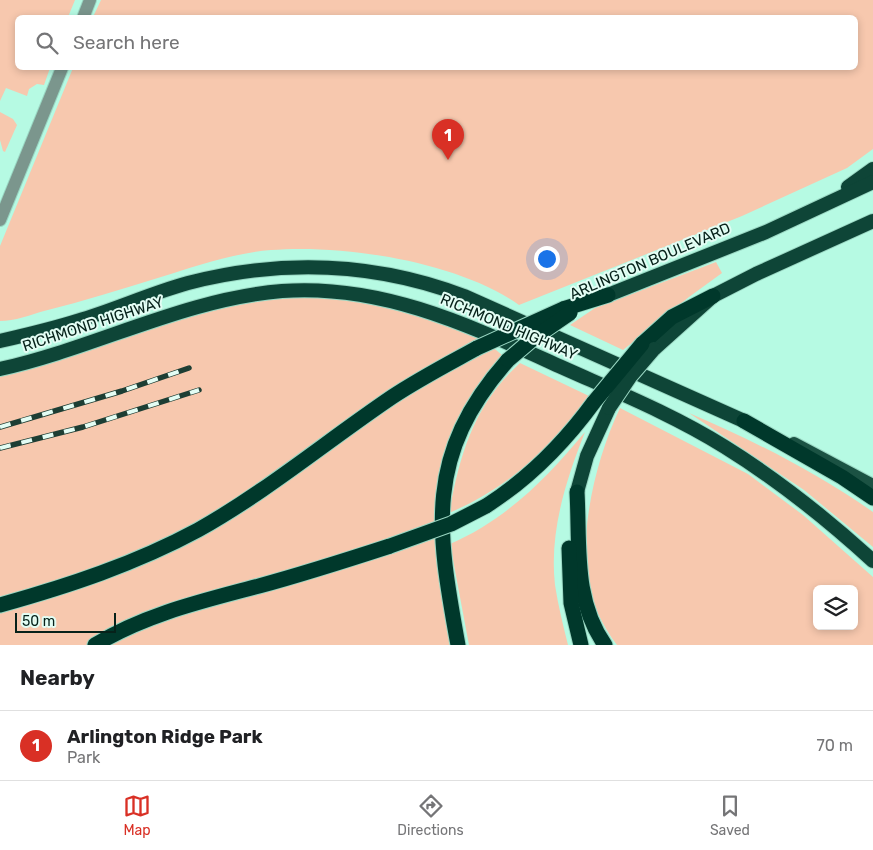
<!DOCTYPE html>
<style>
:root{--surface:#fff;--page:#f6f6f6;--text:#202124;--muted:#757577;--line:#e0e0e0;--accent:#d93025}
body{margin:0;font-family:Rubik,sans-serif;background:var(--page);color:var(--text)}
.controls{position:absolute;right:15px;bottom:15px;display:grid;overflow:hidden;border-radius:8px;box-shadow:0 2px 8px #0003}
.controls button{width:45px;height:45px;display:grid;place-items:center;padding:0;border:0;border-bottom:1px solid var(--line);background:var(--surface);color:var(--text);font:25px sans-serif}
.scale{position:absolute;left:15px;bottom:12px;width:101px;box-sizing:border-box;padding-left:5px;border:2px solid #06221a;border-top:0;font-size:14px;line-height:18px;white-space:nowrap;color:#06221a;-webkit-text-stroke:4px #e3fdf4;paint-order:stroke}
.you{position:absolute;left:546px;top:258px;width:18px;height:18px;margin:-12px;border:4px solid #fff;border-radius:50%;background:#1a73e8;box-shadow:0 0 0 8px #1a73e833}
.badge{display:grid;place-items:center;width:32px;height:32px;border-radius:50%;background:var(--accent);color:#fff;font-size:16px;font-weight:700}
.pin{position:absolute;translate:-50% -41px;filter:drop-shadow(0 1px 2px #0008)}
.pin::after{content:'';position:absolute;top:26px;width:18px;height:15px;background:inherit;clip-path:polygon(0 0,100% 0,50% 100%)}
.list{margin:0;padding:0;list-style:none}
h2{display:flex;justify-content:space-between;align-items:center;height:65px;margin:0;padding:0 20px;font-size:21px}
h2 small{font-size:16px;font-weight:400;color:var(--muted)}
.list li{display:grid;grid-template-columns:32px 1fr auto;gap:15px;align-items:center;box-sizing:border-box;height:70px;padding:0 20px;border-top:1px solid var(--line)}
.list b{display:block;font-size:19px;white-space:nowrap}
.list p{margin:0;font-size:16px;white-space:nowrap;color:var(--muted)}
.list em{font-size:16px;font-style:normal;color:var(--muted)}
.icon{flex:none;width:28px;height:28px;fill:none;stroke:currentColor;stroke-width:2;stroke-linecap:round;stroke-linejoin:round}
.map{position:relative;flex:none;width:873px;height:645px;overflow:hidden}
.search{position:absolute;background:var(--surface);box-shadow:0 2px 8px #0003;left:15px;right:15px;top:15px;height:55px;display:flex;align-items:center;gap:12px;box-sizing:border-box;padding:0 18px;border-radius:8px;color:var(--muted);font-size:19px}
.sheet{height:135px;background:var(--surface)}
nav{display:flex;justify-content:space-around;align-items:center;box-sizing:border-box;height:70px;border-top:1px solid var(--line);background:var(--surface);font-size:14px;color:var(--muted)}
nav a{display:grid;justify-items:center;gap:2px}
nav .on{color:var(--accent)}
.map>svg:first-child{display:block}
.green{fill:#f7c8ae;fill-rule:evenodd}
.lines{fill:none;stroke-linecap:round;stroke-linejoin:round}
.tertiary-casing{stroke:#9ad7c3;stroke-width:14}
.primary-casing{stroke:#9ad7c3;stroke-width:14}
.trunk-casing{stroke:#9ad7c3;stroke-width:16}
.motorway-casing{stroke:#9ad7c3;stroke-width:17}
.tertiary{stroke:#7b968d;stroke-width:12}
.primary{stroke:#1b5243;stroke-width:12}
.trunk{stroke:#0e4537;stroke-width:14}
.motorway{stroke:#00382b;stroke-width:15}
.rail-casing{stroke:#1d3e34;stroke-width:5.5}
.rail{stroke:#e3fdf4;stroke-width:4;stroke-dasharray:11;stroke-linecap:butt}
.trunk-bridge-casing{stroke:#9ad7c3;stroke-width:16;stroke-linecap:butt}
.motorway-bridge-casing{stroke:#9ad7c3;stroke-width:17;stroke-linecap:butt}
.trunk-bridge{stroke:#0e4537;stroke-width:14}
.motorway-bridge{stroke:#00382b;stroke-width:15}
.labels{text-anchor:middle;stroke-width:4;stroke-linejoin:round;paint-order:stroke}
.street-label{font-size:15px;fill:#06221a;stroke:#e3fdf4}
</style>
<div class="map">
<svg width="873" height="645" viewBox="0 0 873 645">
<rect width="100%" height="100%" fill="#b6fae3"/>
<!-- green -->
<g class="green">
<path d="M 0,0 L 75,0 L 68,17 L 18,18 L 18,68 L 50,68 L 44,85 L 37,84 L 29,89 L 27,96 L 6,88 L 0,101 Z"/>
<path d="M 101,0 L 873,0 L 873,149 L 847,168 L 742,216 L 519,305 C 459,262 344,244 271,250 C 234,253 196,266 161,277 C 122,289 84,301 44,311 C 30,315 15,321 0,321 L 0,246 L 73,68 L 856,68 L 856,18 L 93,17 Z"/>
<path d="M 0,112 L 13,119 L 17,125 L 5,152 L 3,151 L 0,140 Z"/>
<path d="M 716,262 L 722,273 L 689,297 L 623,350 L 570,325 L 595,308 Z"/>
<path d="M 341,292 L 465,324 L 508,360 L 492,378 L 445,480 L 458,645 L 0,645 L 0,369 L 216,302 Z"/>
<path d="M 520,363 L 589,396 C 554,447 506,489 449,513 C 460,453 474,405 520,363 Z"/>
<path d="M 620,408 L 748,474 L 803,515 L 873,577 L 873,645 L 617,645 C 603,627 591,602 587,579 C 580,526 597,456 620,408 ZM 817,589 L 854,589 L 854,626 L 817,626 Z"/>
<path d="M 689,413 C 753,440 815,472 873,512 L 873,547 L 804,490 Z"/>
<path d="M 585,432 C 566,480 549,532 555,585 C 558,605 563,625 568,645 L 469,645 L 450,544 C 506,520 547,478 585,432 Z"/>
</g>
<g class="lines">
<defs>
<g id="tertiary">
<path d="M 83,18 L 90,0"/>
<path d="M 0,220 L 62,68"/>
</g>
<path id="primary" d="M 794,443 L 873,485"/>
<g id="trunk">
<path d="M 848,187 L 873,169"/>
<path d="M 608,295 L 766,232 L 873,182"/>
<path d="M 0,341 C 26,335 52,329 77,321 C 115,310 151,293 188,283 C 281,259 374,262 464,296 L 744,421"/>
<path d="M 654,349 L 713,296 L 756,274 L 873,221"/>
<path d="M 0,369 C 95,348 184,299 282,291 C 378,284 462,322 548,361 C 607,388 669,412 725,447 C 778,480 827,519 873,561"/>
<path d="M 577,492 L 587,456 L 609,408"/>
</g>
<g id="motorway">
<path d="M 563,309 L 608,295"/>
<path d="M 642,344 L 672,317 L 713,296"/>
<path d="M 744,421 L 842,477 L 873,498"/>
<path d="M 577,492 C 580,544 573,600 605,645"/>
<path d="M 486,506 C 530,478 564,443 594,402"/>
<path d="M 569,548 L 571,603 L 581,645"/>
<path d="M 0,605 C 68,586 135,564 198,530 C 266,492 327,441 392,397 C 419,379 448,364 477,348"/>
<path d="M 95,645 C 146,614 203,601 259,586 C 303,574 347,560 390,546"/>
<path d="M 458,645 C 437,530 424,455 508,360"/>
</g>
</defs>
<!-- tertiary casing -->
<use href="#tertiary" class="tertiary-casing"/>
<!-- primary casing -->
<use href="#primary" class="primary-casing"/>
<!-- trunk casing -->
<use href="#trunk" class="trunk-casing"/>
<!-- motorway casing -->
<use href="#motorway" class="motorway-casing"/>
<!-- tertiary -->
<use href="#tertiary" class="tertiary"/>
<!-- primary -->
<use href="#primary" class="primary"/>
<!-- trunk -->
<use href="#trunk" class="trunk"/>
<!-- motorway -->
<use href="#motorway" class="motorway"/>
<defs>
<g id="rail">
<path d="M 0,427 L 122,391 L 189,368"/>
<path d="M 0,448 L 83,427 L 199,390"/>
</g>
</defs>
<!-- rail casing -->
<use href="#rail" class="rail-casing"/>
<!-- rail -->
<use href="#rail" class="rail"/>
<defs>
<path id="trunk-bridge" d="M 609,408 L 630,377 L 654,349"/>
<g id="motorway-bridge">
<path d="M 477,348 L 563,309"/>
<path d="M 508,360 L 535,337 L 570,313"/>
<path d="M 594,402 L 642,344"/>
<path d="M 390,546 L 451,524 L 486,506"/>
</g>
</defs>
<!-- trunk-bridge casing -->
<use href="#trunk-bridge" class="trunk-bridge-casing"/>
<!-- motorway-bridge casing -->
<use href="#motorway-bridge" class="motorway-bridge-casing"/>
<!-- trunk-bridge -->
<use href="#trunk-bridge" class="trunk-bridge"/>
<!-- motorway-bridge -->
<use href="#motorway-bridge" class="motorway-bridge"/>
</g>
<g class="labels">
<!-- street labels -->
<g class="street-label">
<text transform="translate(650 261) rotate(-23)" y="5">ARLINGTON BOULEVARD</text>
<text transform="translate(93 324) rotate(-18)" y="5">RICHMOND HIGHWAY</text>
<text transform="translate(509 327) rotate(23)" y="5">RICHMOND HIGHWAY</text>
</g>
</g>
</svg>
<div class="controls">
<button><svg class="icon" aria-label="layers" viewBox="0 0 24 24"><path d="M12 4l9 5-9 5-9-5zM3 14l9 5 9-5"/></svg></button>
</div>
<div class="scale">50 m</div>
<div class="you"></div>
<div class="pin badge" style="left:448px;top:160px">1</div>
<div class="search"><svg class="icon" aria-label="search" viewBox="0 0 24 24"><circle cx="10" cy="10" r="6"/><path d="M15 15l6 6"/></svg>Search here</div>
</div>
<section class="sheet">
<h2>Nearby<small></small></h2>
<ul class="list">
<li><span class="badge">1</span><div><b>Arlington Ridge Park</b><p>Park</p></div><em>70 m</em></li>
</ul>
</section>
<nav>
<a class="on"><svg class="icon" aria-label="map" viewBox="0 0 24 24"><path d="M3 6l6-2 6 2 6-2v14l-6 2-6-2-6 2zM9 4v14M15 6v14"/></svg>Map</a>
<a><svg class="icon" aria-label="directions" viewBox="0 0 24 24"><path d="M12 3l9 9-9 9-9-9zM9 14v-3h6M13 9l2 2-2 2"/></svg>Directions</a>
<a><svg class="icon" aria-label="saved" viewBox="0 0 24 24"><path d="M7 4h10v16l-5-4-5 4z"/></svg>Saved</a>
</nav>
